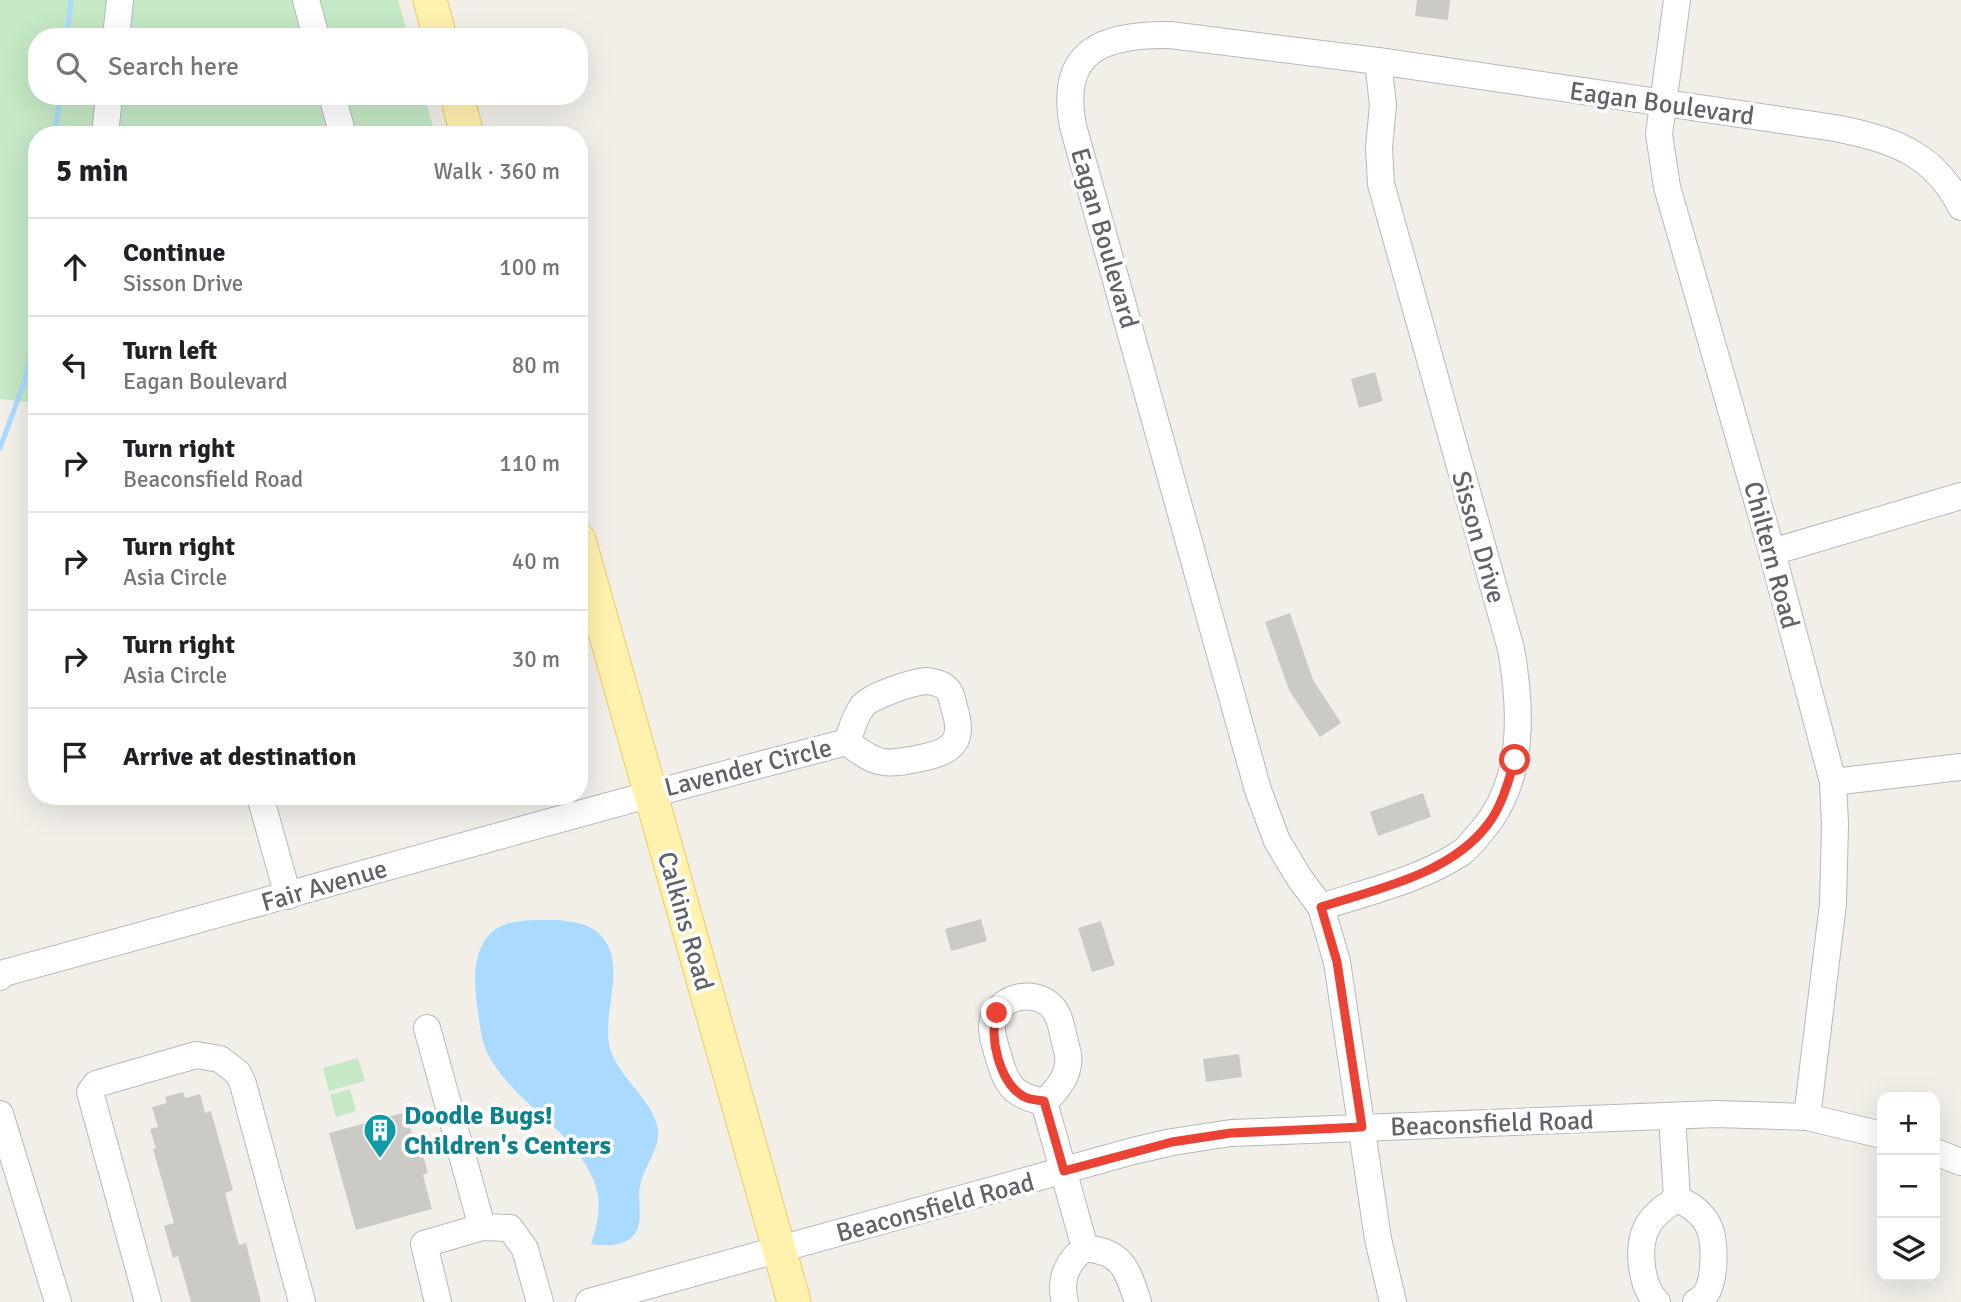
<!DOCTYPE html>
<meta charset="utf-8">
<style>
:root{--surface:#fff;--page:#f2f2f2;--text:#202124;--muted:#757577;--line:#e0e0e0}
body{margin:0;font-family:Signika,sans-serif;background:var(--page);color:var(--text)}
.controls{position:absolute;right:21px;bottom:21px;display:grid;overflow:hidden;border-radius:14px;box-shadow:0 7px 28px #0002}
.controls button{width:63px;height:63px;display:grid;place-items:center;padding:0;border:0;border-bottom:2px solid var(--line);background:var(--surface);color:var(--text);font:35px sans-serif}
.stop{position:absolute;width:21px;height:21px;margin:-16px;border:5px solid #ea4335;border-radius:50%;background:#fff}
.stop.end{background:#ea4335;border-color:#fff;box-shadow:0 2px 7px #0008}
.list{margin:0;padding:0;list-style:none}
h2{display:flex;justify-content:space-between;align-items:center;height:91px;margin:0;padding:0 28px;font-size:30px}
h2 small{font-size:23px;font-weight:400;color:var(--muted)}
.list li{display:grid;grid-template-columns:46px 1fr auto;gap:21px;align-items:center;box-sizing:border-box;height:98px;padding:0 28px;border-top:2px solid var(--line)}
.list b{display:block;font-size:26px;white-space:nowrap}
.list p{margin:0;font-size:23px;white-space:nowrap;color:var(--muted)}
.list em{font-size:23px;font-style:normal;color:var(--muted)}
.icon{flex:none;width:38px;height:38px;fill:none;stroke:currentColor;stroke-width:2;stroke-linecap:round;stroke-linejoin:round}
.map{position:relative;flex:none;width:1961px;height:1302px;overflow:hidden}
.search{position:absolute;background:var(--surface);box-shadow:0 7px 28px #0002;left:28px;top:28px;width:560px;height:77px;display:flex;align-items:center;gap:18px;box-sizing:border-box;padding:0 24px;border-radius:28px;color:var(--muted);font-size:26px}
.panel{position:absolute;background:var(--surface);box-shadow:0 7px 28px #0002;left:28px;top:126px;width:560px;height:679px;border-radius:28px}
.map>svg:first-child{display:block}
.green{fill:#c5e8c5}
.water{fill:#aadaff}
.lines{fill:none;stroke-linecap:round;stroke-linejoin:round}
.stream{stroke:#aadaff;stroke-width:5}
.building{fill:#cccac5}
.minor-casing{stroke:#b5b8bc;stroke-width:28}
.major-casing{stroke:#f2c960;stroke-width:35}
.minor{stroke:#fff;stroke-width:26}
.major{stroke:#fff2af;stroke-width:33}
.route{stroke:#ea4335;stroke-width:9}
.labels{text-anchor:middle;stroke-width:7;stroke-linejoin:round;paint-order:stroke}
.street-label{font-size:26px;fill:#5f6368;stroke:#fff}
.culture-label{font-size:26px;font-weight:bold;fill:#0d838f;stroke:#fff;text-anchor:start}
</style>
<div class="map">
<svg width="1961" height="1302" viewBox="0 0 1961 1302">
<rect width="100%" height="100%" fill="#f1efe8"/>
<!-- green -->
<g class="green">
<path d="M 0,0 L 398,0 L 408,37 L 37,37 L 37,96 L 425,96 L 435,135 L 37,135 L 37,403 L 0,399 Z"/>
<path d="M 358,1058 L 365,1081 L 329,1091 L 323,1068 Z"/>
<path d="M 350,1089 L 356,1111 L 336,1117 L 330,1095 Z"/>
</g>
<!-- water -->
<path class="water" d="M 559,920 C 571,922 585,923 595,930 C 632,959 600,1011 610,1048 C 618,1077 649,1096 657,1125 C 663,1146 644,1165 640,1186 C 637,1200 645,1226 632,1237 C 622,1247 604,1246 591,1244 C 599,1221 603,1200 592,1177 C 569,1125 510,1102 486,1050 C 481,1039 480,1025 478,1013 C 476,997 474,981 476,965 C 485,916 519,920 559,920 Z"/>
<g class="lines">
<!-- stream -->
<g class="stream">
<path d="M 67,37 L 71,0"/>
<path d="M 55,135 L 60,96"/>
<path d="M 0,448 L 25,380 L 37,325"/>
</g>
</g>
<!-- building -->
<g class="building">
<path d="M 1417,0 L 1450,0 L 1448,20 L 1415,16 Z"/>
<path d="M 1375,372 L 1383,401 L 1359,408 L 1351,379 Z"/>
<path d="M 1290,613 L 1313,680 L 1341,723 L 1320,737 L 1289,690 L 1265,622 Z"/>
<path d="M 1423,793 L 1431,817 L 1378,836 L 1370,812 Z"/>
<path d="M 981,919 L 987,941 L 951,951 L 945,929 Z"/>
<path d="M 1101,921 L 1115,965 L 1092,972 L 1078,928 Z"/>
<path d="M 1239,1054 L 1242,1077 L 1206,1082 L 1203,1059 Z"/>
<path d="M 183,1092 L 185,1098 L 200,1094 L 205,1113 L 211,1111 L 233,1190 L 225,1193 L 239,1245 L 246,1243 L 261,1302 L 191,1302 L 178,1256 L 173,1258 L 164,1226 L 174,1223 L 153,1149 L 156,1148 L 150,1129 L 158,1127 L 152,1107 L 167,1103 L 165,1097 Z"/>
<path d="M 406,1112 L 415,1146 L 420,1145 L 428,1173 L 423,1175 L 432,1209 L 356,1230 L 329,1133 Z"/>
</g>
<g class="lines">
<defs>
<g id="minor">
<path d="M 306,0 L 316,37"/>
<path d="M 1677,0 L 1659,134 L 1667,187 L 1772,552 L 1833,782 L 1835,824 L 1833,904 L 1807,1117"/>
<path d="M 116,37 L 120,0"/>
<path d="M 332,96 L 343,135"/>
<path d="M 105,135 L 109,96"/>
<path d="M 1772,552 L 1961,496"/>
<path d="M 1833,782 L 1961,767"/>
<path d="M 260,796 L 288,896"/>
<path d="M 1321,907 C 1367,892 1420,880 1461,853 C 1468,848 1474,840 1480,833 C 1525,783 1522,711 1511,649 L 1381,184 L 1379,148 L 1383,105 L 1378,61"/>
<path d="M 0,977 L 4,973 C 285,897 565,815 847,742 C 876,765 885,766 921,758 C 954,751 965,741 954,707 C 952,698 951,690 942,685 C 938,683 930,681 926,681 C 913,682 869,696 862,707 C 855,716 851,731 847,742"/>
<path d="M 427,1028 L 482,1227"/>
<path d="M 1044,1102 C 1017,1096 1008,1089 1000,1062 C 997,1050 991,1037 992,1025 C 996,993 1043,986 1057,1014 C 1062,1024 1063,1036 1066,1046 C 1074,1069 1061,1087 1044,1102 L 1085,1248"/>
<path d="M 0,1114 L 58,1302"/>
<path d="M 1672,1116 L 1677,1199"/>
<path d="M 1935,1152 L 1961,1162"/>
<path d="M 1677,1199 C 1689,1204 1700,1211 1707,1223 C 1716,1238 1716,1281 1705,1295 C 1703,1298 1699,1300 1696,1302"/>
<path d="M 148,1302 L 90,1092 L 96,1084 L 196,1055 L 220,1059 L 238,1073 L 243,1084 L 302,1302"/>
<path d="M 438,1302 L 424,1244 L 482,1227 L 510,1228 L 525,1249 L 540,1302"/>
<path d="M 589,1302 L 1133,1151 L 1172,1142 L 1231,1133 L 1716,1114 L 1807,1117 L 1882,1135"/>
<path d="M 1065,1302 C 1059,1280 1067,1261 1085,1248 C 1123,1252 1127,1269 1138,1302"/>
<path d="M 1393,1302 L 1378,1239 L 1337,962 L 1321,907 L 1300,879 L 1277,841 L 1258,790 L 1073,126 C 1058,49 1105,34 1170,35 L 1378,61 L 1835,128 C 1892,139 1934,153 1961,207"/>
<path d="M 1657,1302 C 1641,1287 1637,1249 1646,1229 C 1652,1215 1665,1206 1677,1199"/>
</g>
<g id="major">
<path d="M 430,0 L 440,37"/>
<path d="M 457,96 L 467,135"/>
<path d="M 579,540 L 794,1302"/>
</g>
</defs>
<!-- minor casing -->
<use href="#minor" class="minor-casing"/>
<!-- major casing -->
<use href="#major" class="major-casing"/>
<!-- minor -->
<use href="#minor" class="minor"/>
<!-- major -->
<use href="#major" class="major"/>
</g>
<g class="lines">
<!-- route -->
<path class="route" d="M 997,1013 C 988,1036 1000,1083 1023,1096 C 1029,1100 1037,1100 1044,1101 L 1064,1171 L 1172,1142 L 1231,1133 L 1362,1127 L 1337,962 L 1321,907 C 1377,889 1451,874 1488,824 C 1502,806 1508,782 1515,760"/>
</g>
<!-- icons -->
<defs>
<symbol id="building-pin" viewBox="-11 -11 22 30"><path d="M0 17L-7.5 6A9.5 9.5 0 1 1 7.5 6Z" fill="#0f9aa8" stroke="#fff"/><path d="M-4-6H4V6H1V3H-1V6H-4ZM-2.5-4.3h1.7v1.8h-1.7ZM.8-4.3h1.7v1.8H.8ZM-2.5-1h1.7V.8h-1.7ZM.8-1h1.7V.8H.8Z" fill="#fff"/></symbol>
</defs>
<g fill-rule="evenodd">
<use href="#building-pin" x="361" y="1111" width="38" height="52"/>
</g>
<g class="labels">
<!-- street labels -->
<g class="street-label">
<text transform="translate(1662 103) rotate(8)" y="9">Eagan Boulevard</text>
<text transform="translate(1105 238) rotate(74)" y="9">Eagan Boulevard</text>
<text transform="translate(1479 537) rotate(74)" y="9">Sisson Drive</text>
<text transform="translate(1772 555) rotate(75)" y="9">Chiltern Road</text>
<text transform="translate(748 767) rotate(-14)" y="9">Lavender Circle</text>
<text transform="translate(324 885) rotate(-16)" y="9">Fair Avenue</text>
<text transform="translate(686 921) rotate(74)" y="9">Calkins Road</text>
<text transform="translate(1492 1123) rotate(-2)" y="9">Beaconsfield Road</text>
<text transform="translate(935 1207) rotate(-15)" y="9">Beaconsfield Road</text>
</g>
<!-- culture labels -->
<g class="culture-label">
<text x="404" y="1124">Doodle Bugs!<tspan x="404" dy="30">Children's Centers</tspan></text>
</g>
</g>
</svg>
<div class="controls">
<button>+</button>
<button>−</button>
<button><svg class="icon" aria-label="layers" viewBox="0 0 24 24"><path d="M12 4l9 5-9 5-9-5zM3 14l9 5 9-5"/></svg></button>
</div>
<div class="stop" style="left:1515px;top:760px"></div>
<div class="stop end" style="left:997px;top:1013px"></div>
<div class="search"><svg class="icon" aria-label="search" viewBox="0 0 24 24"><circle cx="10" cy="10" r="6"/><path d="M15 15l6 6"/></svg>Search here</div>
<section class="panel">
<h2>5 min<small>Walk · 360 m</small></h2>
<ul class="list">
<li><svg class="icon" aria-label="ahead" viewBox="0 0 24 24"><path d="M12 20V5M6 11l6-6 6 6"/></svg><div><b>Continue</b><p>Sisson Drive</p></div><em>100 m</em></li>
<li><svg class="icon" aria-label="left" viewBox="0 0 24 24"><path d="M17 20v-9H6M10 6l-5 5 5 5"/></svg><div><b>Turn left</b><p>Eagan Boulevard</p></div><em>80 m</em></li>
<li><svg class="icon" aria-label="right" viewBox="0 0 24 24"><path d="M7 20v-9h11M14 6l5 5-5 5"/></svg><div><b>Turn right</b><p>Beaconsfield Road</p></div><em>110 m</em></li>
<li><svg class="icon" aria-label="right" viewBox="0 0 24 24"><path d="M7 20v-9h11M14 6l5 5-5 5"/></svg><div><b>Turn right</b><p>Asia Circle</p></div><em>40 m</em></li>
<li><svg class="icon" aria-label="right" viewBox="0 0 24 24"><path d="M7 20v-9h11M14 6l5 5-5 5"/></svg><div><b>Turn right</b><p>Asia Circle</p></div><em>30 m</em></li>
<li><svg class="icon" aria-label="arrive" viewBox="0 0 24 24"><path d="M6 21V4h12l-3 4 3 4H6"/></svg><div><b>Arrive at destination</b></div></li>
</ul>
</section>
</div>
